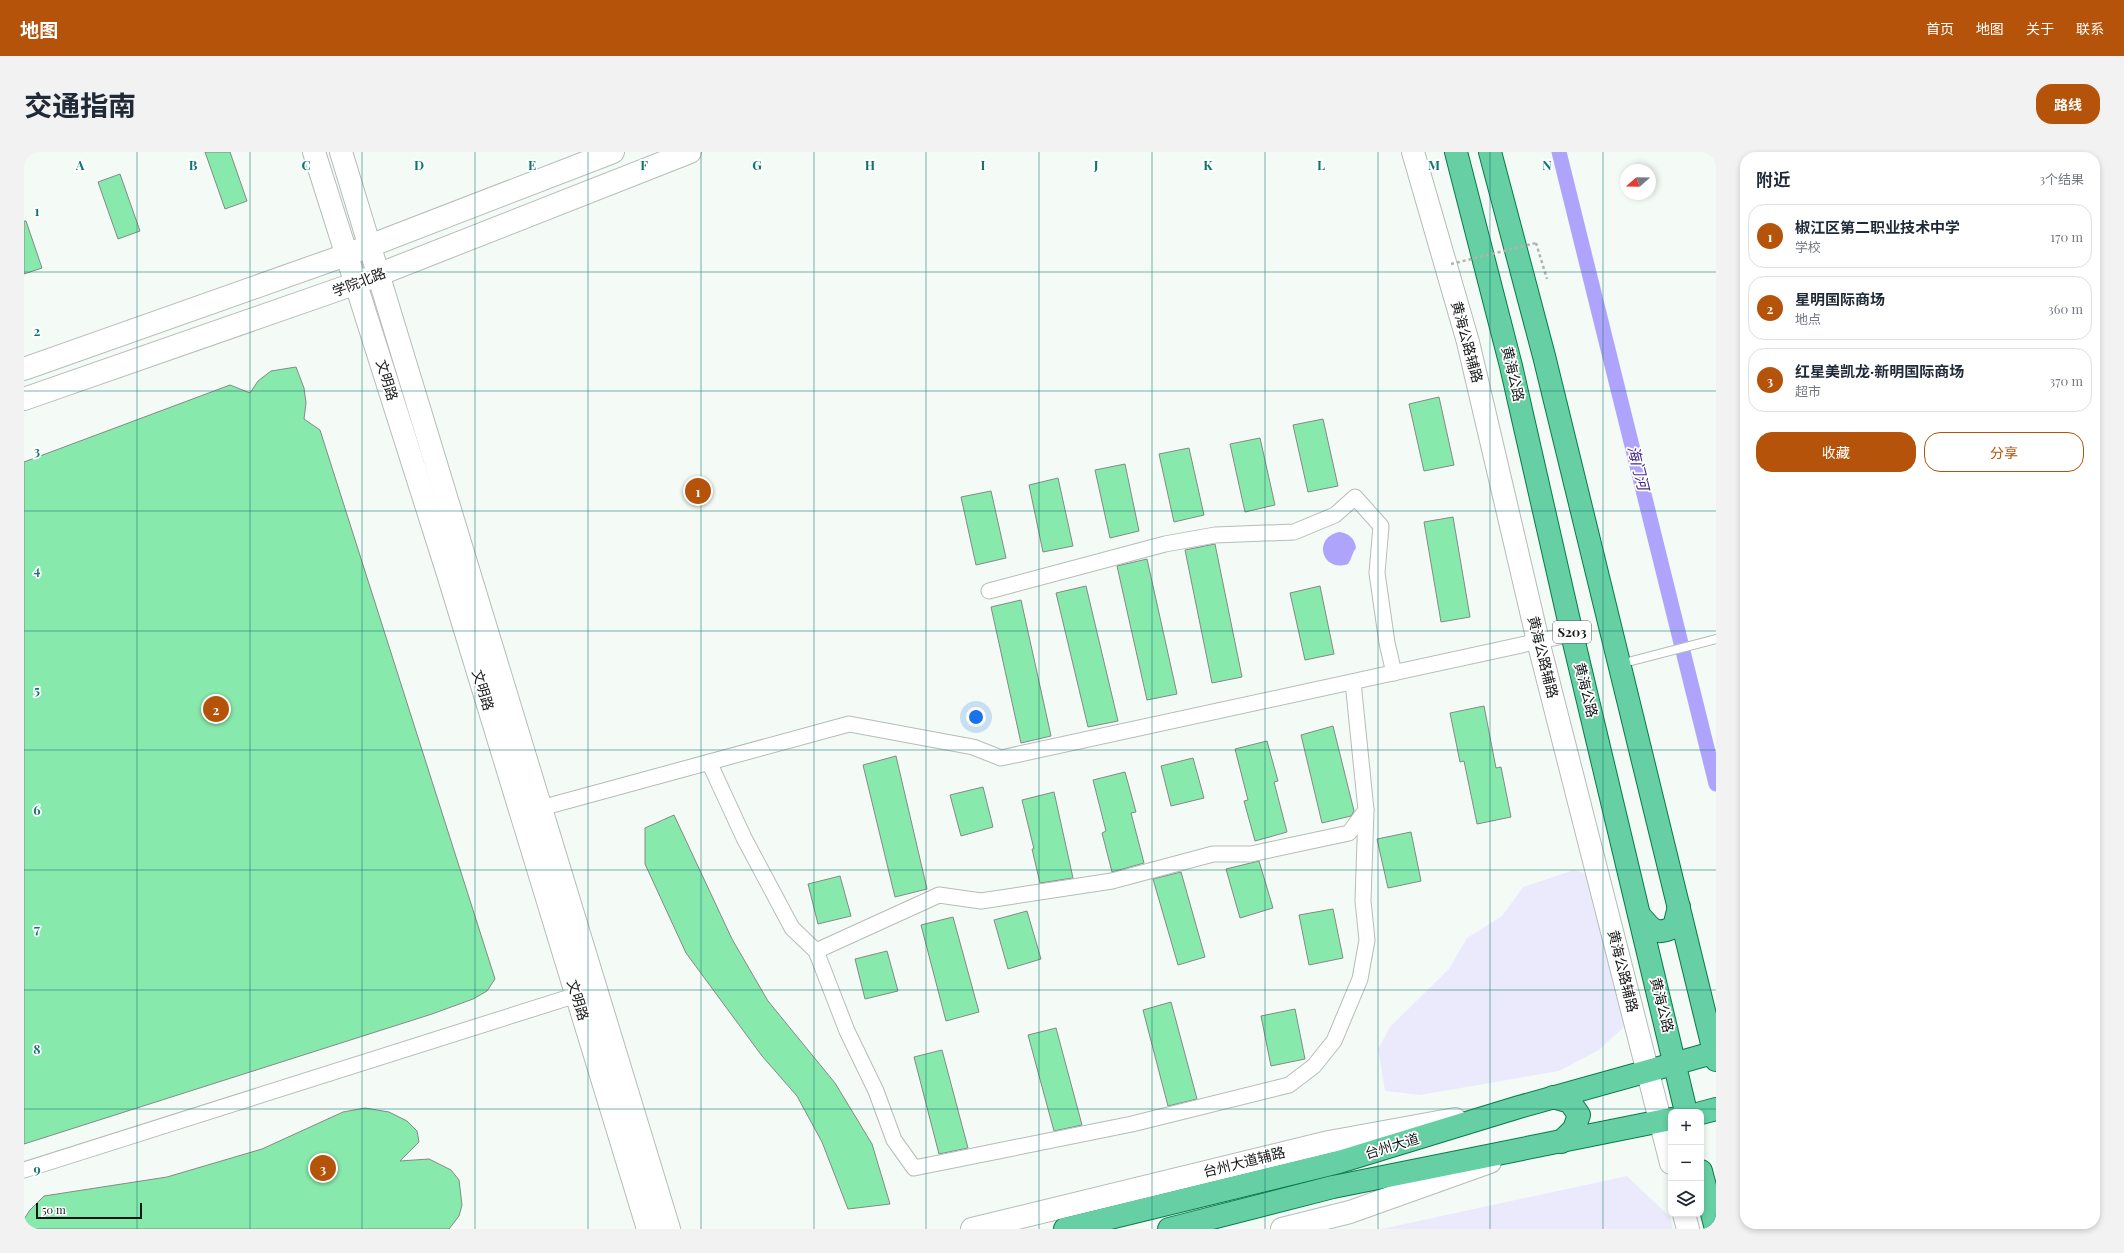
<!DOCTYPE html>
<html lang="zh">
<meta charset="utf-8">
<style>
:root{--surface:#fff;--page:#f2f2f3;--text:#1f2937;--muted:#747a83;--line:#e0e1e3;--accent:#b45309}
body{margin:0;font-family:"Playfair Display","Noto Sans SC",serif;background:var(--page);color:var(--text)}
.controls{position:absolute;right:12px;bottom:12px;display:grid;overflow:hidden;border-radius:8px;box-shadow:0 2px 6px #0003}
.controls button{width:36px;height:36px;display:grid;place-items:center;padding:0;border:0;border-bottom:1px solid var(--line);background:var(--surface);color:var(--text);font:20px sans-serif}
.compass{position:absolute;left:1596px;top:12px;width:36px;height:36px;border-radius:50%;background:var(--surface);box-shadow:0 2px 6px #0003;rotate:250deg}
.scale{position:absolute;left:12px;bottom:10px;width:106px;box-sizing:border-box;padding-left:4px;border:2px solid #151716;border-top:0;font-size:11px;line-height:14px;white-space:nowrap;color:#151716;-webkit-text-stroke:3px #fff;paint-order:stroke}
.you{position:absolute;left:952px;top:565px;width:14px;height:14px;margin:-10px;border:3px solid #fff;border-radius:50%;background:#1a73e8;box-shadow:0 0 0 6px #1a73e833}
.badge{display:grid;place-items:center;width:26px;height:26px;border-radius:50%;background:var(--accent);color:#fff;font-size:13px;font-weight:700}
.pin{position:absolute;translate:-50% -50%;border:2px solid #fff;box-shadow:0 1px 4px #0006}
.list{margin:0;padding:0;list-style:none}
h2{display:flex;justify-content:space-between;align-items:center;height:52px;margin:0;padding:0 16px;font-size:17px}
h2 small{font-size:13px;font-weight:400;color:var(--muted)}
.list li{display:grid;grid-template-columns:26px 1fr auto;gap:12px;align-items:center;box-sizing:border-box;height:64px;margin:0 8px 8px;padding:0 8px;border:1px solid var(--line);border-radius:16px}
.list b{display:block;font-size:15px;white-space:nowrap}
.list p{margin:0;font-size:13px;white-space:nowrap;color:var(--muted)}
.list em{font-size:13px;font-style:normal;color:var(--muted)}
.actions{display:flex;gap:8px;padding:12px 16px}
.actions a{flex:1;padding:9px 0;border:1px solid var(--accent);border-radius:16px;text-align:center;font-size:14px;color:var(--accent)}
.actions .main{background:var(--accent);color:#fff}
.icon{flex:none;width:22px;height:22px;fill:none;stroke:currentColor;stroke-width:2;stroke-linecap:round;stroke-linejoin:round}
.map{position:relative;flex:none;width:1692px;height:1077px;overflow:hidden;border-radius:16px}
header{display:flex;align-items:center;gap:24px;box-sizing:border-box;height:56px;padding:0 20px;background:var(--accent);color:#fff}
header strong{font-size:19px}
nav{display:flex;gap:22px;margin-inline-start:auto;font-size:14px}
.intro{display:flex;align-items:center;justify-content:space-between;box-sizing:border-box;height:96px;padding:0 24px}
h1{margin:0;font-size:28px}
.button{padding:10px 18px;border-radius:16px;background:var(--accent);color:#fff;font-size:14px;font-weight:700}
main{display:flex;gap:24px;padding:0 24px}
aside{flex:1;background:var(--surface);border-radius:16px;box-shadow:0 2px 6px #0003}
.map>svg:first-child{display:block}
.green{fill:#ebeafc}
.water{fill:#afa4fc}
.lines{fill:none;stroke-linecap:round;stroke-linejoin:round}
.canal{stroke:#afa4fc;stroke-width:15}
.building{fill:#88e9ad;stroke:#848a85}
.service-casing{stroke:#b6bcb8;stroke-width:10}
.minor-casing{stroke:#b6bcb8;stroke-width:17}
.secondary-casing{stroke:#b6bcb8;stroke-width:24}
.primary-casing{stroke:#077a4a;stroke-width:24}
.path{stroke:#afb4b0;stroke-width:2.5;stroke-dasharray:3 3;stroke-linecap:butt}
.service{stroke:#fff;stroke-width:8}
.minor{stroke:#fff;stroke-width:15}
.secondary{stroke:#fff;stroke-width:22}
.primary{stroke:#66cfa3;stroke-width:22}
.path-bridge{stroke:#afb4b0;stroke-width:2.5;stroke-dasharray:3 3;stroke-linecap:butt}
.grid{fill:none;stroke:#0f766e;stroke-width:1;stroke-opacity:0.55}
.labels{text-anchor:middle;stroke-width:3.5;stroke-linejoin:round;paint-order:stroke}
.shield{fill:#fff;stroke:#5b5d5c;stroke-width:1}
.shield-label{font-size:13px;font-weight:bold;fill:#151716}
.street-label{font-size:14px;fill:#151716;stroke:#fff}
.water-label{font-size:15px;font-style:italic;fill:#42288c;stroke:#fff}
.grid-label{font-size:13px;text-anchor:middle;font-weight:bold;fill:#0f766e;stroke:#fff;stroke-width:3.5;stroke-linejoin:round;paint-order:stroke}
</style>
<header>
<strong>地图</strong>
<nav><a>首页</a><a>地图</a><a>关于</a><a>联系</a></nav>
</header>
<div class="intro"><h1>交通指南</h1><a class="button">路线</a></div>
<main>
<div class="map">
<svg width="1692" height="1077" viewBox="0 0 1692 1077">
<rect width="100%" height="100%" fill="#f4fbf6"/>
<!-- green -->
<g class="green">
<path d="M 1550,718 L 1571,724 L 1602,873 L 1575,898 L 1535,919 L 1396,943 L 1361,939 L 1354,897 L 1366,875 L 1425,817 L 1443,786 L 1478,764 L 1499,735 Z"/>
<path d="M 1603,1024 L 1646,1065 L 1649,1077 L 1357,1077 Z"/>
</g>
<!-- water -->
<path class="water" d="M 1315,380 C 1324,381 1331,386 1332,396 C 1328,401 1328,406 1324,412 C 1298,421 1288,386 1315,380 Z"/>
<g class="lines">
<!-- canal -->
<path class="canal" d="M 1535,0 L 1692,632"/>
</g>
<!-- building -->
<g class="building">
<path d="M 181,0 L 206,0 L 223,49 L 201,57 Z"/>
<path d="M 96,22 L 116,79 L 94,87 L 74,30 Z"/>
<path d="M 0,69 L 2,69 L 18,116 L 0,122 Z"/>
<path d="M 272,215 L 280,236 L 282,251 L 280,267 L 296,278 L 471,827 L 463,839 L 449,847 L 408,862 L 0,992 L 0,310 L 206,233 L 226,241 L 234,229 L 247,219 Z"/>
<path d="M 1415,245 L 1430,313 L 1400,319 L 1385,252 Z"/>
<path d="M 1299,267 L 1314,334 L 1284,340 L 1269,273 Z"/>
<path d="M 1236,286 L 1251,353 L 1221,360 L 1206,292 Z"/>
<path d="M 1165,296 L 1180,363 L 1150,370 L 1135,302 Z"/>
<path d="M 1101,312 L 1115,379 L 1086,386 L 1071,318 Z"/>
<path d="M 1034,326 L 1049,394 L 1019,400 L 1005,333 Z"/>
<path d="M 967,339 L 982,406 L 952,413 L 937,345 Z"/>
<path d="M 1429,365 L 1446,465 L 1417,470 L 1400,370 Z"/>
<path d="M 1191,392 L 1218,525 L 1188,531 L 1161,398 Z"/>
<path d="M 1123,407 L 1153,542 L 1123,548 L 1093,414 Z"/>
<path d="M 1062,434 L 1094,569 L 1064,575 L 1032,441 Z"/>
<path d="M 1296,434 L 1310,502 L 1281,508 L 1266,441 Z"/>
<path d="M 997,448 L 1027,584 L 997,591 L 967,455 Z"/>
<path d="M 1460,554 L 1472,616 L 1477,615 L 1487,665 L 1453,672 L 1440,609 L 1436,610 L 1426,561 Z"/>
<path d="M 1309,574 L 1330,659 L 1327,664 L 1298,671 L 1277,583 Z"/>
<path d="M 1243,589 L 1254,629 L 1250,630 L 1263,680 L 1231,689 L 1220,649 L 1224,648 L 1211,597 Z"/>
<path d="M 872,604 L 903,737 L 871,745 L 839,613 Z"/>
<path d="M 1169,606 L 1180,646 L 1147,654 L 1137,614 Z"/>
<path d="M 1101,620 L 1112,660 L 1107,661 L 1120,711 L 1088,720 L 1078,681 L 1082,679 L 1069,628 Z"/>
<path d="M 959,635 L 969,675 L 937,684 L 926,643 Z"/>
<path d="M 1030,640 L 1049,726 L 1016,731 L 1008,697 L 1010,697 L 998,648 Z"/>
<path d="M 650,663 L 708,787 L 744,849 L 811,931 L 848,992 L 866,1052 L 824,1057 L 798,990 L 773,944 L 738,904 L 662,801 L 621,712 L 621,676 Z"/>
<path d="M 1387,680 L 1397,729 L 1364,736 L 1353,687 Z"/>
<path d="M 1235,709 L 1249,756 L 1216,766 L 1202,717 Z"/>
<path d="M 1157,720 L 1181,805 L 1154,813 L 1129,727 Z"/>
<path d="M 816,724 L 827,764 L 794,772 L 784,732 Z"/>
<path d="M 1309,757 L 1319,806 L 1285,813 L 1275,763 Z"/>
<path d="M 1003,759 L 1017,807 L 984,817 L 970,768 Z"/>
<path d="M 929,765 L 955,860 L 922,869 L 897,773 Z"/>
<path d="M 863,799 L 874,839 L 841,847 L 831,807 Z"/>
<path d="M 1147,850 L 1173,947 L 1144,954 L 1119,858 Z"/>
<path d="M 1271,857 L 1281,907 L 1247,914 L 1237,864 Z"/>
<path d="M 1032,876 L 1058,973 L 1030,979 L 1004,883 Z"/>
<path d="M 918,898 L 944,996 L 915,1002 L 890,905 Z"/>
<path d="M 341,956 L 365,960 L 383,969 L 393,979 L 395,990 L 376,1009 L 405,1007 L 427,1018 L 435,1028 L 438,1053 L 435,1064 L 425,1077 L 0,1077 L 0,1067 L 6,1058 L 20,1044 L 143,1025 L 238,997 L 319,960 Z"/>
</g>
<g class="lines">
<defs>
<path id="service" d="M 1596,512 L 1692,487"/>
<g id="minor">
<path d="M 965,439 L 1141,392 L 1191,383 L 1270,380 L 1311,363 L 1331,345 L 1357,374 L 1353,421 L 1363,491 L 1370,521"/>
<path d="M 685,610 L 720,686 L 768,776 L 792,799 L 823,879 L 852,939 L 870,988 L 890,1016 L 1108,972 L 1265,933 L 1290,914 L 1310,889 L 1336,827 L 1343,788 L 1339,749 L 1342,658"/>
<path d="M 517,656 L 825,572 L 949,595 L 977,606 L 1548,482"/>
<path d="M 792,799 L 915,743 L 957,749 L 1088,729 L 1189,702 L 1227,702 L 1325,681 L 1342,658 L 1329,530"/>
<path d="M 0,1018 L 562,840"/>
</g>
<g id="secondary">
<path d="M 290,0 L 424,422 L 624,1077"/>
<path d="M 317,0 L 645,1077"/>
<path d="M 1389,0 L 1444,190 L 1514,489 L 1647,1011"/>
<path d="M 0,217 L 322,103 L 589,0"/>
<path d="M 0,247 L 333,131 L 666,0"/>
<path d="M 1660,1062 L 1664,1077"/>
<path d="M 948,1077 L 1305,990 L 1431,967"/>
<path d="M 1258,1077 L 1326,1060 L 1466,1010"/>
</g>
<g id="primary">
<path d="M 1432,0 L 1487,214 L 1548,482 L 1662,960"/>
<path d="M 1466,0 L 1520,204 L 1692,908"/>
<path d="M 1616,764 C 1628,778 1632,784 1650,775 L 1655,755"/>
<path d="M 1529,945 L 1546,950 L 1555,963 L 1550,977 L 1537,990"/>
<path d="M 1677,961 L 1692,957"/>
<path d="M 1677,1019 L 1692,1077"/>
<path d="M 1041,1077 L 1315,1010 L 1495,955 L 1692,900"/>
<path d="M 1145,1077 L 1309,1035 L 1647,967"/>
</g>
</defs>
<!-- service casing -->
<use href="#service" class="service-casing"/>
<!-- minor casing -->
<use href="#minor" class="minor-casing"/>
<!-- secondary casing -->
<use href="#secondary" class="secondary-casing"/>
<!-- primary casing -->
<use href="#primary" class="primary-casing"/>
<!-- path -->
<path class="path" d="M 1512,91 L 1523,127"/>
<!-- service -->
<use href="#service" class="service"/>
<!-- minor -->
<use href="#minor" class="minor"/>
<!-- secondary -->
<use href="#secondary" class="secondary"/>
<!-- primary -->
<use href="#primary" class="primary"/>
<!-- path-bridge -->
<path class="path-bridge" d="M 1427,112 L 1512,91"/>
</g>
<!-- grid -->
<path class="grid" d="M 113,0 L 113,1077M 226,0 L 226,1077M 338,0 L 338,1077M 451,0 L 451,1077M 564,0 L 564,1077M 677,0 L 677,1077M 790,0 L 790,1077M 902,0 L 902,1077M 1015,0 L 1015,1077M 1128,0 L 1128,1077M 1241,0 L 1241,1077M 1354,0 L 1354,1077M 1466,0 L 1466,1077M 1579,0 L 1579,1077M 0,120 L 1692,120M 0,239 L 1692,239M 0,359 L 1692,359M 0,479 L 1692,479M 0,598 L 1692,598M 0,718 L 1692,718M 0,838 L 1692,838M 0,957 L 1692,957"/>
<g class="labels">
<!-- shield labels -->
<rect class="shield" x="1529" y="469" width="38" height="22" rx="3"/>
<g class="shield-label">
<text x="1548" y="485">S203</text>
</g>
<!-- street labels -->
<g class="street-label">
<text transform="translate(335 130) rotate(-21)" y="5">学院北路</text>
<text transform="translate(1443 190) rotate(75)" y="5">黄海公路辅路</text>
<text transform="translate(1489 222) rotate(77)" y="5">黄海公路</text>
<text transform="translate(363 228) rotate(73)" y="5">文明路</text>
<text transform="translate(1519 505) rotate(76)" y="5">黄海公路辅路</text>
<text transform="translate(459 538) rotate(73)" y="5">文明路</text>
<text transform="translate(1562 538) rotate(76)" y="5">黄海公路</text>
<text transform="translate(1599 819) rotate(76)" y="5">黄海公路辅路</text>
<text transform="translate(554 848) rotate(73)" y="5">文明路</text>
<text transform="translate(1638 853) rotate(76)" y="5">黄海公路</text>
<text transform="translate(1368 994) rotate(-17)" y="5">台州大道</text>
<text transform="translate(1220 1010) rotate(-14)" y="5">台州大道辅路</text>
</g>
<!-- water labels -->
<g class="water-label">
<text transform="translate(1614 316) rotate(76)" y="5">海门河</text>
</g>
</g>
<g class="grid-label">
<text x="56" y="18">A</text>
<text x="169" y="18">B</text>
<text x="282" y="18">C</text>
<text x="395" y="18">D</text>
<text x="508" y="18">E</text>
<text x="620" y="18">F</text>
<text x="733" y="18">G</text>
<text x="846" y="18">H</text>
<text x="959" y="18">I</text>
<text x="1072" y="18">J</text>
<text x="1184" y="18">K</text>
<text x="1297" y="18">L</text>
<text x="1410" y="18">M</text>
<text x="1523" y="18">N</text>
<text x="13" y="64">1</text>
<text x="13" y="184">2</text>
<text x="13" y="304">3</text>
<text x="13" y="423">4</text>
<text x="13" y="543">5</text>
<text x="13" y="663">6</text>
<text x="13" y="782">7</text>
<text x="13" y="902">8</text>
<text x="13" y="1022">9</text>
</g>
</svg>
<div class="controls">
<button>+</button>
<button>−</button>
<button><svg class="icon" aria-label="layers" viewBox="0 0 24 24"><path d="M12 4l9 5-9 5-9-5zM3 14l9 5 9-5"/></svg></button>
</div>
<svg class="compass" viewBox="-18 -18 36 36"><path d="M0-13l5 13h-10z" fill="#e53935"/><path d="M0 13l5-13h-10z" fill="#747a83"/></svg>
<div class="scale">50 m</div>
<div class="you"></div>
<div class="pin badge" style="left:674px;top:339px">1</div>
<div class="pin badge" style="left:192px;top:557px">2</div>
<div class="pin badge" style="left:299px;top:1016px">3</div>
</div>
<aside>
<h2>附近<small>3个结果</small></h2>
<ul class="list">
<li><span class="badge">1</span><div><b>椒江区第二职业技术中学</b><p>学校</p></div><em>170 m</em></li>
<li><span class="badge">2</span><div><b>星明国际商场</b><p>地点</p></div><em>360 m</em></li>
<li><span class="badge">3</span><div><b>红星美凯龙·新明国际商场</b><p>超市</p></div><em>370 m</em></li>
</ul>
<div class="actions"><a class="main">收藏</a><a>分享</a></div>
</aside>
</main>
